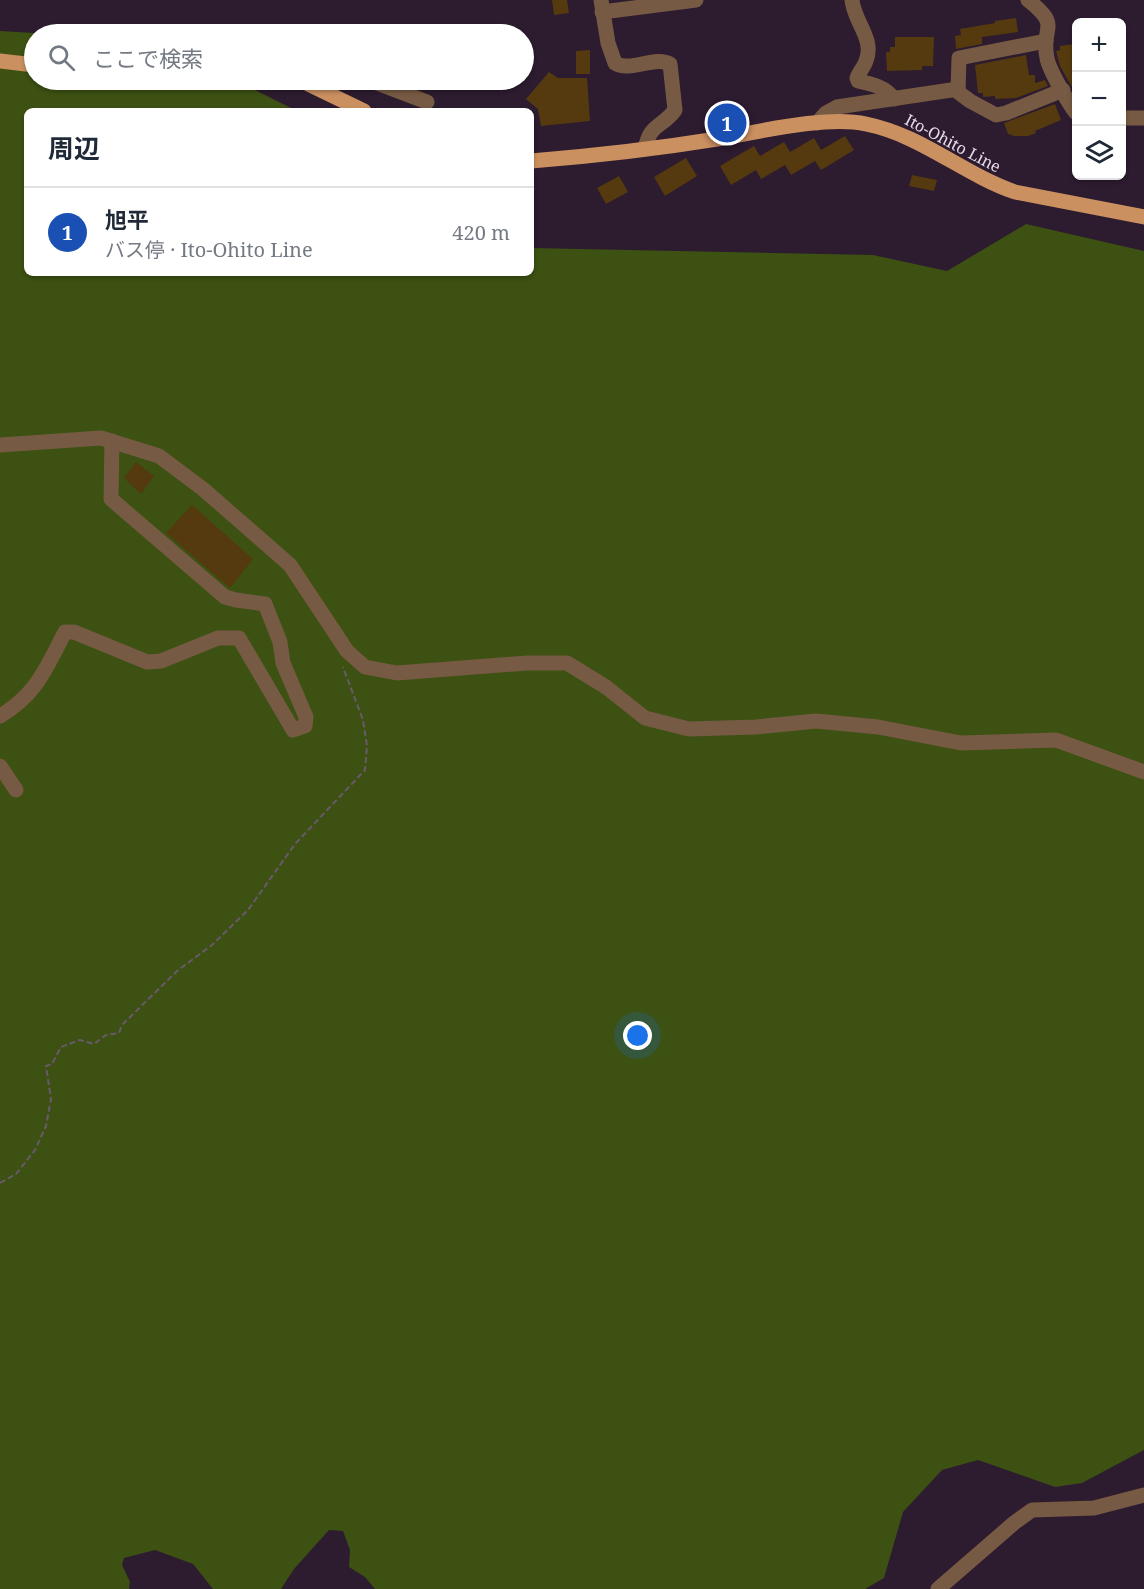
<!DOCTYPE html>
<html lang="ja">
<meta charset="utf-8">
<style>
:root{--surface:#fff;--page:#f2f2f3;--text:#1f2937;--muted:#747a83;--line:#e0e1e3;--accent:#446d8c}
body{margin:0;font-family:"Noto Serif","Noto Sans JP",serif;background:var(--page);color:var(--text)}
.controls{position:absolute;right:18px;top:18px;display:grid;overflow:hidden;border-radius:9px;box-shadow:0 2px 4px #0004}
.controls button{width:54px;height:54px;display:grid;place-items:center;padding:0;border:0;border-bottom:2px solid var(--line);background:var(--surface);color:var(--text);font:30px sans-serif}
.you{position:absolute;left:638px;top:1036px;width:21px;height:21px;margin:-15px;border:4px solid #fff;border-radius:50%;background:#1a73e8;box-shadow:0 0 0 9px #1a73e833}
.badge{display:grid;place-items:center;width:39px;height:39px;border-radius:50%;background:var(--accent);color:#fff;font-size:20px;font-weight:700}
.pin{position:absolute;translate:-50% -50%;border:3px solid #fff;box-shadow:0 2px 6px #0006}
.list{margin:0;padding:0;list-style:none}
h2{display:flex;justify-content:space-between;align-items:center;height:78px;margin:0;padding:0 24px;font-size:26px}
h2 small{font-size:20px;font-weight:400;color:var(--muted)}
.list li{display:grid;grid-template-columns:39px 1fr auto;gap:18px;align-items:center;box-sizing:border-box;height:90px;padding:0 24px;border-top:2px solid var(--line)}
.list b{display:block;font-size:22px;white-space:nowrap}
.list p{margin:0;font-size:20px;white-space:nowrap;color:var(--muted)}
.list em{font-size:20px;font-style:normal;color:var(--muted)}
.icon{flex:none;width:33px;height:33px;fill:none;stroke:currentColor;stroke-width:2;stroke-linecap:round;stroke-linejoin:round}
.map{position:relative;flex:none;width:1144px;height:1589px;overflow:hidden}
.search{position:absolute;background:var(--surface);box-shadow:0 2px 4px #0004;left:24px;top:24px;width:510px;height:66px;display:flex;align-items:center;gap:15px;box-sizing:border-box;padding:0 21px;border-radius:33px;color:var(--muted);font-size:22px}
.panel{position:absolute;background:var(--surface);box-shadow:0 2px 4px #0004;left:24px;top:108px;width:510px;height:168px;border-radius:9px}
.map>svg:first-child{display:block}
.forest{fill:#3c5112}
.building{fill:#543a0e}
.lines{fill:none;stroke-linecap:round;stroke-linejoin:round}
.path{stroke:#69596b;stroke-width:2;stroke-dasharray:6 3;stroke-linecap:butt}
.minor{stroke:#775a43;stroke-width:15}
.major{stroke:#cb9060;stroke-width:15}
.labels{text-anchor:middle;stroke-width:4.5;stroke-linejoin:round;paint-order:stroke}
.street-label{font-size:16px;fill:#e6dae8;stroke:#2d1b2f}
</style>
<div class="map">
<svg width="1144" height="1589" viewBox="0 0 1144 1589">
<rect width="100%" height="100%" fill="#2d1b2f"/>
<!-- forest -->
<path class="forest" d="M 0,31 L 51,34 L 34,34 L 34,80 L 235,80 L 297,111 L 27,111 L 27,273 L 531,273 L 531,248 L 873,255 L 947,271 L 1026,224 L 1144,251 L 1144,1450 L 1082,1483 L 1055,1487 L 978,1460 L 942,1470 L 903,1512 L 884,1578 L 865,1589 L 375,1589 L 365,1577 L 349,1567 L 350,1550 L 343,1531 L 329,1530 L 294,1569 L 281,1589 L 213,1589 L 193,1564 L 155,1550 L 124,1558 L 122,1565 L 130,1582 L 129,1589 L 0,1589 Z"/>
<!-- building -->
<g class="building">
<path d="M 552,0 L 567,0 L 569,13 L 554,15 Z"/>
<path d="M 1016,18 L 1018,32 L 982,37 L 982,44 L 956,49 L 955,36 L 961,35 L 960,29 L 995,23 L 995,21 Z"/>
<path d="M 895,37 L 934,37 L 933,66 L 922,66 L 922,70 L 887,71 L 886,52 L 890,52 L 890,47 L 895,47 Z"/>
<path d="M 1074,44 L 1077,50 L 1077,96 L 1060,66 L 1056,51 L 1060,50 L 1060,46 Z"/>
<path d="M 590,50 L 590,74 L 576,74 L 576,51 Z"/>
<path d="M 1026,55 L 1029,75 L 1035,75 L 1035,83 L 1045,80 L 1048,86 L 1016,98 L 995,99 L 995,96 L 983,97 L 983,93 L 978,93 L 975,65 Z"/>
<path d="M 549,72 L 558,78 L 587,78 L 590,121 L 541,126 L 538,109 L 526,99 Z"/>
<path d="M 1055,104 L 1061,120 L 1035,131 L 1036,133 L 1028,136 L 1014,136 L 1008,134 L 1004,123 Z"/>
<path d="M 845,136 L 854,150 L 821,170 L 815,161 L 791,175 L 785,165 L 761,179 L 756,170 L 731,185 L 720,166 L 754,146 L 760,156 L 784,142 L 790,152 L 814,138 L 821,150 Z"/>
<path d="M 686,158 L 697,176 L 665,196 L 654,177 Z"/>
<path d="M 912,175 L 937,180 L 934,191 L 909,186 Z"/>
<path d="M 619,176 L 628,192 L 606,204 L 597,188 Z"/>
<path d="M 136,462 L 154,476 L 141,494 L 124,478 Z"/>
<path d="M 192,505 L 253,559 L 230,588 L 166,533 Z"/>
</g>
<g class="lines">
<!-- path -->
<path class="path" d="M 0,1183 L 16,1174 L 35,1150 L 46,1126 L 51,1099 L 46,1066 L 52,1064 L 61,1047 L 80,1040 L 94,1044 L 106,1035 L 119,1033 L 122,1025 L 177,971 L 212,945 L 248,910 L 295,844 L 365,770 L 367,746 L 363,720 L 343,667"/>
<!-- minor -->
<g class="minor">
<path d="M 601,0 L 608,43 L 615,63 C 630,73 655,55 670,64 L 675,110 C 662,128 650,123 645,149"/>
<path d="M 852,0 C 854,22 875,39 866,61 C 864,67 859,72 857,78 L 858,81 C 872,84 886,87 894,99"/>
<path d="M 1028,0 C 1063,28 1040,25 1047,58 C 1049,70 1069,104 1076,113"/>
<path d="M 602,12 L 696,0"/>
<path d="M 1046,41 L 959,58 L 958,92 L 970,101 L 996,115 L 1006,113 L 1063,90"/>
<path d="M 369,80 L 427,102"/>
<path d="M 1122,118 L 1144,118"/>
<path d="M 817,123 L 826,113 L 837,107 L 958,89"/>
<path d="M 0,445 L 101,438 L 159,456 L 203,489 L 290,565 L 347,651 L 365,667 L 397,673 L 527,663 L 567,663 L 606,687 L 645,718 L 689,729 L 756,727 L 816,721 L 878,727 L 961,743 L 1056,740 L 1144,772"/>
<path d="M 0,716 C 37,694 46,668 65,632 L 74,632 L 147,662 L 161,661 L 218,638 L 239,638 L 293,730 L 305,726 L 306,717 L 283,663 L 280,642 L 265,604 L 236,600 L 225,597 L 111,499 L 112,441"/>
<path d="M 0,766 L 16,790"/>
<path d="M 938,1589 L 1014,1523 L 1032,1510 L 1094,1508 L 1144,1495"/>
</g>
<!-- major -->
<g class="major">
<path d="M 0,61 L 34,65"/>
<path d="M 300,80 L 364,111"/>
<path d="M 531,161 C 593,156 655,149 717,139 C 758,132 827,115 866,124 C 921,135 963,174 1015,192 L 1144,217"/>
</g>
</g>
<g class="labels">
<!-- street labels -->
<g class="street-label">
<text transform="translate(953 143) rotate(28)" y="6">Ito-Ohito Line</text>
</g>
</g>
</svg>
<div class="controls">
<button>+</button>
<button>−</button>
<button><svg class="icon" aria-label="layers" viewBox="0 0 24 24"><path d="M12 4l9 5-9 5-9-5zM3 14l9 5 9-5"/></svg></button>
</div>
<div class="you"></div>
<div class="pin badge" style="left:727px;top:123px;background:#1a4fb4">1</div>
<div class="search"><svg class="icon" aria-label="search" viewBox="0 0 24 24"><circle cx="10" cy="10" r="6"/><path d="M15 15l6 6"/></svg>ここで検索</div>
<section class="panel">
<h2>周辺<small></small></h2>
<ul class="list">
<li><span class="badge" style="background:#1a4fb4">1</span><div><b>旭平</b><p>バス停 · Ito-Ohito Line</p></div><em>420 m</em></li>
</ul>
</section>
</div>
